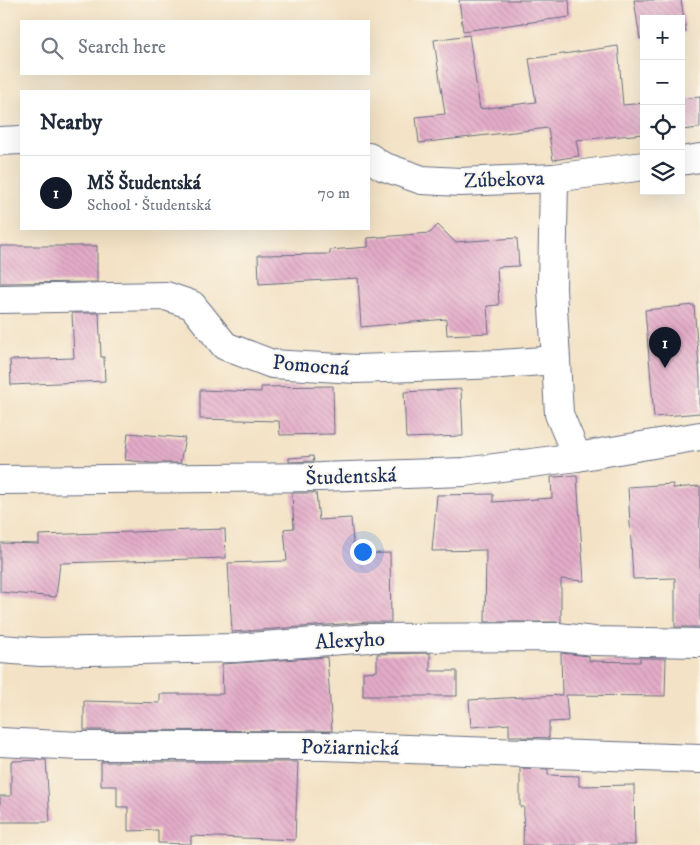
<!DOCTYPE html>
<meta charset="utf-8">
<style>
:root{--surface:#fff;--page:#f2f2f3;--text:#1f2937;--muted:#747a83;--line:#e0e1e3;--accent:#111827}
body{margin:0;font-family:"IM FELL DW Pica",serif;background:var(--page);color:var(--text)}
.controls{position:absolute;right:15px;top:15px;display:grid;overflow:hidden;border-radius:0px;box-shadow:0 5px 20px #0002}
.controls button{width:45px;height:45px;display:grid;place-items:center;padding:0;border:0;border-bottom:1px solid var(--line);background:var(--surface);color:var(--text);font:25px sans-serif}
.you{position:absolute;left:362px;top:551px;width:18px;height:18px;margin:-12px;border:4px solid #fff;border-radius:50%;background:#1a73e8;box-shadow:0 0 0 8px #1a73e833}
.badge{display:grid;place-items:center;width:32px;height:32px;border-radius:50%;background:var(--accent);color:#fff;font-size:16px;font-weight:700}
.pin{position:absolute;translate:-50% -41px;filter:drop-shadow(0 1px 2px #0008)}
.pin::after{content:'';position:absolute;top:26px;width:18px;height:15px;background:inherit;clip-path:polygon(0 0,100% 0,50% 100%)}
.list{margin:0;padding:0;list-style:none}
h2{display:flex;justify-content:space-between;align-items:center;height:65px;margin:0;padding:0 20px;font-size:21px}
h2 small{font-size:16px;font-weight:400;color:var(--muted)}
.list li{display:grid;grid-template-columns:32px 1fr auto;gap:15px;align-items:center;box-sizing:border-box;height:75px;padding:0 20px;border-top:1px solid var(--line)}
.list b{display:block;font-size:19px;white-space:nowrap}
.list p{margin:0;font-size:16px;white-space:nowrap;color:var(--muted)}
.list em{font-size:16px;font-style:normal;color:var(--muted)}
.icon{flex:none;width:28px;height:28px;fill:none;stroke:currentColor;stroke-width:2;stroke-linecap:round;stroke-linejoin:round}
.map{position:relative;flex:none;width:700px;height:845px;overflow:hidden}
.search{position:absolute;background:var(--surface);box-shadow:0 5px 20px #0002;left:20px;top:20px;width:350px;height:55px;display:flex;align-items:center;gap:12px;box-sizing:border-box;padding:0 18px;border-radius:0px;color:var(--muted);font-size:19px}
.panel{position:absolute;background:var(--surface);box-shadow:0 5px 20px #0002;left:20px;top:90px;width:350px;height:140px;border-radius:0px}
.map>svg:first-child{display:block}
.building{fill:url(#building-back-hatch)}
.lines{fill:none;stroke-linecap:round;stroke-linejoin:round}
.minor-casing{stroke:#676e82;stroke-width:30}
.minor{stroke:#fff;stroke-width:28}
.labels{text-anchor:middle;stroke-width:4;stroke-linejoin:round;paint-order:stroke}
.street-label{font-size:21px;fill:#1b2f5e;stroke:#fbf7ec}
</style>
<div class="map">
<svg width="700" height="845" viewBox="0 0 700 845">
<defs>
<pattern id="building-back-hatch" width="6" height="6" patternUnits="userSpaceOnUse" patternTransform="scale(1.25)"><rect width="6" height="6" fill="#e3acc8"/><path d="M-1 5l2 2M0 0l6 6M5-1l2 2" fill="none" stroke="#c294ae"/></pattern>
</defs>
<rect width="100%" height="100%" fill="#fbf7ec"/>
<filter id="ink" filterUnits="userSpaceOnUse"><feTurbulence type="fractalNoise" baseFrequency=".02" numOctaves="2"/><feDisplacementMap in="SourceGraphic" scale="10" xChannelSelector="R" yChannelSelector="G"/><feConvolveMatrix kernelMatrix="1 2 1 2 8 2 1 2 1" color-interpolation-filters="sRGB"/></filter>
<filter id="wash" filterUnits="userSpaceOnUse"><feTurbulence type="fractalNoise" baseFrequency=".0096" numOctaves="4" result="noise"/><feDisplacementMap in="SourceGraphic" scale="20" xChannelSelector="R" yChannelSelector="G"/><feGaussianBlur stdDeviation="1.12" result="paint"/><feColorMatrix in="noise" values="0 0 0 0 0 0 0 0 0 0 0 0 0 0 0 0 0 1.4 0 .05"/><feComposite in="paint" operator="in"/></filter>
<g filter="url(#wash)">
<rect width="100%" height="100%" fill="#f3e2c5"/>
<g id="blocks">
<!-- building -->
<g class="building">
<path d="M 459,0 L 569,0 L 570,17 L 463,31 Z"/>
<path d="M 634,0 L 681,0 L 686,32 L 681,33 L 681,19 L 644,19 L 644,38 L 640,39 Z"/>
<path d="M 469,35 L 480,109 L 536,102 L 529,59 L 618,46 L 623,105 L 644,103 L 644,134 L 576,140 L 579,156 L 553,160 L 548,128 L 419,143 L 416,117 L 445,114 L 434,40 Z"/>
<path d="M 700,97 L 700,128 L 681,130 L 681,99 Z"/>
<path d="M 438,225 L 455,242 L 517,238 L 519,266 L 497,267 L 499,305 L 487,306 L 489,333 L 447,335 L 446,319 L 361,327 L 358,278 L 259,284 L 258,255 L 330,254 L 330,250 L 368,247 L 368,238 L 430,233 Z"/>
<path d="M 0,246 L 97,246 L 97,282 L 0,283 Z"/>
<path d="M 694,305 L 700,378 L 700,413 L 654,417 L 645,310 Z"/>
<path d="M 72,313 L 99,313 L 101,357 L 104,357 L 105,381 L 11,385 L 10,360 L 74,358 Z"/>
<path d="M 333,386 L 334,434 L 280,435 L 279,421 L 200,419 L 200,390 L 261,392 L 261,387 Z"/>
<path d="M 461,389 L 463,436 L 406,438 L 404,392 Z"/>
<path d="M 128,433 L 185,438 L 180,463 L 151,463 L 125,460 Z"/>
<path d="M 313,456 L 314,461 L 289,462 L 289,458 Z"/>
<path d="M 577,476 L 584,581 L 561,579 L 561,622 L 485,622 L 486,550 L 432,551 L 437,495 L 493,494 L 493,502 L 552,498 L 551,477 Z"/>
<path d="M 673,484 L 673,488 L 700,486 L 700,627 L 675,627 L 675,578 L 633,579 L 628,487 Z"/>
<path d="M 292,493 L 316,493 L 319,520 L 351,518 L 354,554 L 390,553 L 391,622 L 369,622 L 232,632 L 228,563 L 287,561 L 284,529 L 294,528 Z"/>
<path d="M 225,529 L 226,558 L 60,563 L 56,597 L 0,592 L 0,543 L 39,544 L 39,535 Z"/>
<path d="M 430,653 L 430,671 L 457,671 L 457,696 L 363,696 L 363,672 L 377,671 L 377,654 Z"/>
<path d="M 561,653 L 589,656 L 589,661 L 640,662 L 640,658 L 666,658 L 665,696 L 566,695 L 568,721 L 549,722 L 549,738 L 521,737 L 521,736 L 509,736 L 509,724 L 471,727 L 469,700 L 562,695 Z"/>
<path d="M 327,657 L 332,731 L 84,730 L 84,701 L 160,703 L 160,694 L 223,694 L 222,664 Z"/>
<path d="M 46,760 L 50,822 L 0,822 L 0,796 L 11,796 L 11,761 Z"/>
<path d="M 101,762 L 298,762 L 295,840 L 191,836 L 191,844 L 158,843 L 158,830 L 128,831 L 128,807 L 117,807 L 117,786 L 101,786 Z"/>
<path d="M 520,768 L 548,769 L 548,775 L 579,776 L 579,786 L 634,785 L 635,845 L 523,845 L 524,807 L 520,807 Z"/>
</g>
</g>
</g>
<g filter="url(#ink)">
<use href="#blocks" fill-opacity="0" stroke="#676e82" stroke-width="1"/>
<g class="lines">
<defs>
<g id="minor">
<path d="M 0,141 L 21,140"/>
<path d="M 369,157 L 382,166 L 422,180 L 460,182 L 554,178 L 644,166"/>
<path d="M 681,161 L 700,158"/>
<path d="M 554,178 L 552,289 L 559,414 L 577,457"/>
<path d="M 0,299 L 166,296 L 192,305 L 225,346 L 272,364 L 356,369 L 501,364 L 556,360"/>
<path d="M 0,480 L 320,477 L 464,472 L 577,457 L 700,436"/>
<path d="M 0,649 L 41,652 L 235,648 L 370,638 L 558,637 L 594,641 L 700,643"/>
<path d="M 0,742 L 80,746 L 324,746 L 700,759"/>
</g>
</defs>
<!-- minor casing -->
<use href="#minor" class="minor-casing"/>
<!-- minor -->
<use href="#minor" class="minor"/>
</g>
</g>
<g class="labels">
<!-- street labels -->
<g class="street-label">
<text transform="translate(504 179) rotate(-2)" y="7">Zúbekova</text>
<text transform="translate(311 365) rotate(5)" y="7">Pomocná</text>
<text transform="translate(351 476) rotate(-2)" y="7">Študentská</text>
<text transform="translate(350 640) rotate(-3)" y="7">Alexyho</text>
<text transform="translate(350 747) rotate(1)" y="7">Požiarnická</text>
</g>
</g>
</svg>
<div class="controls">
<button>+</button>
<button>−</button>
<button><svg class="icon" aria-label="locate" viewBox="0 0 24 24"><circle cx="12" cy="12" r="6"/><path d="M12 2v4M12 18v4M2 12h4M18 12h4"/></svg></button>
<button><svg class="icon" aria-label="layers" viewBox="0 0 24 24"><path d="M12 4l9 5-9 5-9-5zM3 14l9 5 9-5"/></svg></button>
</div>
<div class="you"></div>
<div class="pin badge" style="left:665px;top:368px">1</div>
<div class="search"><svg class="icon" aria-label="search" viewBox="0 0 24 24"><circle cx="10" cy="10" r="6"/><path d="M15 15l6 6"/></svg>Search here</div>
<section class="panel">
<h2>Nearby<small></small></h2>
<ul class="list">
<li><span class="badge">1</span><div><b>MŠ Študentská</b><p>School · Študentská</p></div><em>70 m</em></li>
</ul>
</section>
</div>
